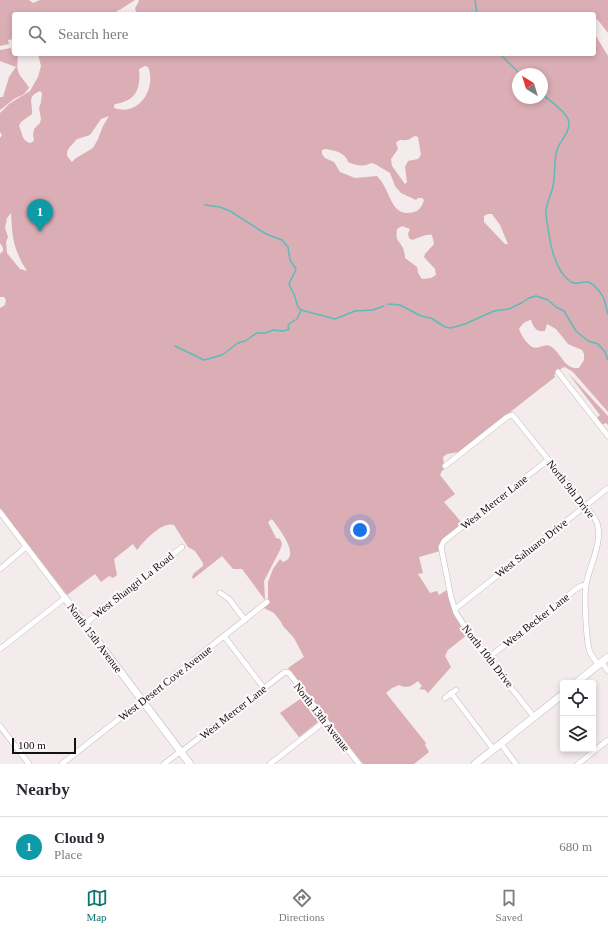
<!DOCTYPE html>
<style>
:root{--surface:#fff;--page:#f7f7f7;--text:#2b2b33;--muted:#7c7c81;--line:#e1e1e2;--accent:#0f766e}
body{margin:0;font-family:Georgia,serif;background:var(--page);color:var(--text)}
.controls{position:absolute;right:12px;bottom:12px;display:grid;overflow:hidden;border-radius:4px;box-shadow:0 2px 6px #0003}
.controls button{width:36px;height:36px;display:grid;place-items:center;padding:0;border:0;border-bottom:1px solid var(--line);background:var(--surface);color:var(--text);font:20px sans-serif}
.compass{position:absolute;left:512px;top:68px;width:36px;height:36px;border-radius:50%;background:var(--surface);box-shadow:0 2px 6px #0003;rotate:322deg}
.scale{position:absolute;left:12px;bottom:10px;width:64px;box-sizing:border-box;padding-left:4px;border:2px solid #141112;border-top:0;font-size:11px;line-height:14px;white-space:nowrap;color:#141112;-webkit-text-stroke:3px #fef9fa;paint-order:stroke}
.you{position:absolute;left:360px;top:530px;width:14px;height:14px;margin:-10px;border:3px solid #fff;border-radius:50%;background:#1a73e8;box-shadow:0 0 0 6px #1a73e833}
.badge{display:grid;place-items:center;width:26px;height:26px;border-radius:50%;background:var(--accent);color:#fff;font-size:13px;font-weight:700}
.pin{position:absolute;translate:-50% -33px;filter:drop-shadow(0 1px 2px #0008)}
.pin::after{content:'';position:absolute;top:21px;width:14px;height:12px;background:inherit;clip-path:polygon(0 0,100% 0,50% 100%)}
.list{margin:0;padding:0;list-style:none}
h2{display:flex;justify-content:space-between;align-items:center;height:52px;margin:0;padding:0 16px;font-size:17px}
h2 small{font-size:13px;font-weight:400;color:var(--muted)}
.list li{display:grid;grid-template-columns:26px 1fr auto;gap:12px;align-items:center;box-sizing:border-box;height:60px;padding:0 16px;border-top:1px solid var(--line)}
.list b{display:block;font-size:15px;white-space:nowrap}
.list p{margin:0;font-size:13px;white-space:nowrap;color:var(--muted)}
.list em{font-size:13px;font-style:normal;color:var(--muted)}
.icon{flex:none;width:22px;height:22px;fill:none;stroke:currentColor;stroke-width:2;stroke-linecap:round;stroke-linejoin:round}
.map{position:relative;flex:none;width:608px;height:764px;overflow:hidden}
.search{position:absolute;background:var(--surface);box-shadow:0 2px 6px #0003;left:12px;right:12px;top:12px;height:44px;display:flex;align-items:center;gap:10px;box-sizing:border-box;padding:0 14px;border-radius:4px;color:var(--muted);font-size:15px}
.sheet{height:112px;background:var(--surface)}
nav{display:flex;justify-content:space-around;align-items:center;box-sizing:border-box;height:56px;border-top:1px solid var(--line);background:var(--surface);font-size:11px;color:var(--muted)}
nav a{display:grid;justify-items:center;gap:2px}
nav .on{color:var(--accent)}
.map>svg:first-child{display:block}
.green{fill:#dbadb5;fill-rule:evenodd}
.lines{fill:none;stroke-linecap:round;stroke-linejoin:round}
.stream{stroke:#5ebbb7;stroke-width:1.5}
.street-casing{stroke:#c1babb;stroke-width:6}
.secondary-casing{stroke:#c1babb;stroke-width:8}
.street{stroke:#fff;stroke-width:5}
.secondary{stroke:#fff;stroke-width:7}
.labels{text-anchor:middle;stroke-width:4;stroke-linejoin:round;paint-order:stroke}
.street-label{font-size:11px;fill:#141112;stroke:#fef9fa}
</style>
<div class="map">
<svg width="608" height="764" viewBox="0 0 608 764">
<rect width="100%" height="100%" fill="#f3ebec"/>
<!-- green -->
<g class="green">
<path d="M 0,0 L 29,0 L 33,3 L 40,0 L 135,0 L 121,9 L 117,11 L 118,14 L 14,14 L 14,39 L 8,40 L 9,44 L 0,46 Z"/>
<path d="M 139,0 L 608,0 L 608,33 L 598,20 L 594,18 L 594,14 L 137,14 L 135,8 L 138,3 Z"/>
<path d="M 594,33 L 608,56 L 608,412 L 573,372 L 565,367 L 562,368 L 554,375 L 555,377 L 459,452 L 447,454 L 443,457 L 444,464 L 446,467 L 442,471 L 440,475 L 455,494 L 444,502 L 462,523 L 440,542 L 440,551 L 419,557 L 423,573 L 418,574 L 430,593 L 437,591 L 439,595 L 447,590 L 455,617 L 467,635 L 448,650 L 445,656 L 451,667 L 428,693 L 425,690 L 419,689 L 422,686 L 418,681 C 412,686 407,689 399,685 L 392,688 L 386,693 L 426,743 L 425,745 L 429,752 L 414,764 L 363,764 L 288,668 L 304,657 L 294,638 L 283,626 L 281,622 L 274,613 L 262,607 L 268,603 L 268,582 L 273,569 L 280,559 L 283,562 C 302,556 278,528 272,519 L 268,522 L 276,538 L 280,539 L 282,544 L 280,550 L 264,581 L 265,600 L 242,569 L 233,569 L 222,556 L 193,579 L 192,577 L 194,573 L 203,566 L 203,563 L 195,551 L 188,547 L 174,525 C 162,521 144,541 137,550 L 133,544 L 114,559 L 117,575 L 113,578 L 109,576 L 101,582 L 95,574 L 67,595 L 0,508 L 0,308 L 5,305 L 6,300 L 4,297 L 0,297 L 0,254 L 3,251 L 3,248 L 0,243 L 0,138 L 2,135 L 0,132 L 0,113 L 9,104 L 30,91 L 38,77 L 41,66 L 38,54 L 594,54 ZM 145,66 L 148,67 C 157,88 139,117 114,108 L 114,106 L 115,104 C 136,101 141,89 139,69 ZM 518,74 L 542,74 L 542,98 L 518,98 ZM 40,91 L 42,93 L 41,102 L 39,108 L 41,119 L 40,123 L 34,129 L 33,135 L 34,141 L 30,143 C 21,140 23,134 19,126 L 21,122 L 32,114 C 33,103 26,97 40,91 ZM 109,116 L 103,126 L 98,139 L 93,148 L 76,158 L 72,162 L 67,156 L 67,152 L 69,148 L 77,139 L 90,135 L 101,119 ZM 415,136 L 418,137 L 421,155 L 418,159 L 408,161 L 405,167 L 407,182 L 405,184 L 392,166 L 391,159 L 398,149 L 396,143 C 400,138 402,141 407,140 C 409,140 412,137 415,136 ZM 326,149 C 335,151 345,152 348,162 C 357,166 363,167 371,163 L 375,164 L 390,173 L 395,186 L 401,193 L 416,200 L 418,198 L 422,198 L 424,200 C 422,206 420,210 414,212 C 393,218 391,196 383,184 C 382,181 379,179 377,176 L 355,178 L 340,172 L 334,162 L 325,158 L 322,154 L 322,150 ZM 11,213 C 12,228 12,241 18,254 C 20,260 24,266 27,271 L 20,269 L 7,253 L 6,242 L 8,237 L 5,228 L 7,218 ZM 488,214 L 492,214 L 500,225 L 508,244 L 505,244 L 484,222 L 484,216 ZM 402,226 L 410,229 L 408,234 L 409,238 L 412,240 C 419,238 425,234 432,235 L 434,244 L 425,254 L 424,257 L 435,269 L 436,275 L 431,278 L 422,279 L 418,273 L 417,267 L 405,258 C 405,255 404,251 403,248 C 399,240 395,241 397,229 ZM 531,320 C 534,328 536,332 545,331 L 547,324 L 556,329 L 568,344 L 582,350 L 584,354 L 584,360 L 579,368 C 564,370 561,352 550,346 C 544,343 538,350 532,347 C 526,343 521,335 519,329 C 522,324 525,321 531,320 Z"/>
<path d="M 11,48 L 12,53 L 17,54 C 19,60 16,65 18,71 C 20,78 26,81 29,88 L 24,94 L 14,99 L 0,110 L 0,97 L 3,97 L 9,77 L 16,67 L 0,61 L 0,50 Z"/>
<path d="M 568,373 L 608,416 L 608,425 L 606,423 L 601,425 L 596,419 L 600,415 Z"/>
<path d="M 303,697 L 319,720 L 318,722 L 299,737 L 280,713 Z"/>
</g>
<g class="lines">
<!-- stream -->
<g class="stream">
<path d="M 475,0 L 477,14"/>
<path d="M 500,54 L 520,74"/>
<path d="M 542,94 C 550,101 563,109 568,119 C 572,129 562,139 558,147 C 553,159 556,173 553,186 C 551,196 545,205 546,215 C 549,235 552,269 571,282 C 576,285 580,282 585,282 C 592,281 600,291 603,297 C 606,302 606,309 608,314"/>
<path d="M 205,205 L 220,207 L 230,211 L 266,234 L 282,240 L 288,247 L 290,260 L 296,269 C 295,275 290,278 289,285 L 294,294 L 298,307 L 301,310 L 335,319 L 355,311 L 373,310 L 384,306"/>
<path d="M 388,304 L 400,305 L 421,316 L 431,318 L 445,327 L 451,328 L 465,324 L 494,311 L 509,309 L 523,302 L 529,298 L 536,296 L 548,300 L 556,307 L 564,311 L 576,331 L 588,341 L 598,344 L 605,352 L 608,360"/>
<path d="M 297,319 L 301,310"/>
<path d="M 175,346 L 204,360 L 208,359 L 222,355 L 238,343 L 245,341 L 257,333 L 266,333 L 273,330 L 284,331 L 289,329 L 288,325 L 295,320"/>
</g>
<defs>
<g id="street">
<path d="M 558,372 L 608,436"/>
<path d="M 445,466 L 507,417 L 512,415 L 515,418 L 594,517 C 607,536 589,565 586,585 C 584,596 586,642 590,652 C 592,657 596,661 599,665"/>
<path d="M 0,512 L 65,598 L 0,649"/>
<path d="M 0,569 L 26,547"/>
<path d="M 220,593 L 229,599 L 245,620"/>
<path d="M 455,609 L 608,488"/>
<path d="M 85,624 L 182,547"/>
<path d="M 224,636 L 263,687"/>
<path d="M 488,658 L 576,589 L 581,586 L 586,585"/>
<path d="M 602,663 L 608,671"/>
<path d="M 451,693 L 494,750"/>
<path d="M 445,698 L 456,690"/>
<path d="M 534,717 L 473,639 L 456,613 L 451,597 L 441,547 L 444,541 L 548,460"/>
<path d="M 0,726 L 29,764"/>
<path d="M 501,744 L 516,764"/>
<path d="M 181,752 L 285,672 L 289,673 L 359,764"/>
<path d="M 62,764 L 267,602"/>
<path d="M 164,764 L 181,751"/>
<path d="M 270,764 L 325,721"/>
<path d="M 578,764 L 608,740"/>
</g>
<g id="secondary">
<path d="M 65,598 L 190,764"/>
<path d="M 576,683 L 608,657"/>
<path d="M 475,764 L 563,694"/>
</g>
</defs>
<!-- street casing -->
<use href="#street" class="street-casing"/>
<!-- secondary casing -->
<use href="#secondary" class="secondary-casing"/>
<!-- street -->
<use href="#street" class="street"/>
<!-- secondary -->
<use href="#secondary" class="secondary"/>
</g>
<g class="labels">
<!-- street labels -->
<g class="street-label">
<text transform="translate(571 489) rotate(52)" y="4">North 9th Drive</text>
<text transform="translate(494 502) rotate(-38)" y="4">West Mercer Lane</text>
<text transform="translate(531 548) rotate(-38)" y="4">West Sahuaro Drive</text>
<text transform="translate(133 585) rotate(-38)" y="4">West Shangri La Road</text>
<text transform="translate(536 620) rotate(-38)" y="4">West Becker Lane</text>
<text transform="translate(95 638) rotate(53)" y="4">North 15th Avenue</text>
<text transform="translate(488 656) rotate(52)" y="4">North 10th Drive</text>
<text transform="translate(165 683) rotate(-38)" y="4">West Desert Cove Avenue</text>
<text transform="translate(233 712) rotate(-38)" y="4">West Mercer Lane</text>
<text transform="translate(322 717) rotate(52)" y="4">North 13th Avenue</text>
</g>
</g>
</svg>
<div class="controls">
<button><svg class="icon" aria-label="locate" viewBox="0 0 24 24"><circle cx="12" cy="12" r="6"/><path d="M12 2v4M12 18v4M2 12h4M18 12h4"/></svg></button>
<button><svg class="icon" aria-label="layers" viewBox="0 0 24 24"><path d="M12 4l9 5-9 5-9-5zM3 14l9 5 9-5"/></svg></button>
</div>
<svg class="compass" viewBox="-18 -18 36 36"><path d="M0-13l5 13h-10z" fill="#e53935"/><path d="M0 13l5-13h-10z" fill="#7c7c81"/></svg>
<div class="scale">100 m</div>
<div class="you"></div>
<div class="pin badge" style="left:40px;top:232px;background:#0f9aa8">1</div>
<div class="search"><svg class="icon" aria-label="search" viewBox="0 0 24 24"><circle cx="10" cy="10" r="6"/><path d="M15 15l6 6"/></svg>Search here</div>
</div>
<section class="sheet">
<h2>Nearby<small></small></h2>
<ul class="list">
<li><span class="badge" style="background:#0f9aa8">1</span><div><b>Cloud 9</b><p>Place</p></div><em>680 m</em></li>
</ul>
</section>
<nav>
<a class="on"><svg class="icon" aria-label="map" viewBox="0 0 24 24"><path d="M3 6l6-2 6 2 6-2v14l-6 2-6-2-6 2zM9 4v14M15 6v14"/></svg>Map</a>
<a><svg class="icon" aria-label="directions" viewBox="0 0 24 24"><path d="M12 3l9 9-9 9-9-9zM9 14v-3h6M13 9l2 2-2 2"/></svg>Directions</a>
<a><svg class="icon" aria-label="saved" viewBox="0 0 24 24"><path d="M7 4h10v16l-5-4-5 4z"/></svg>Saved</a>
</nav>
